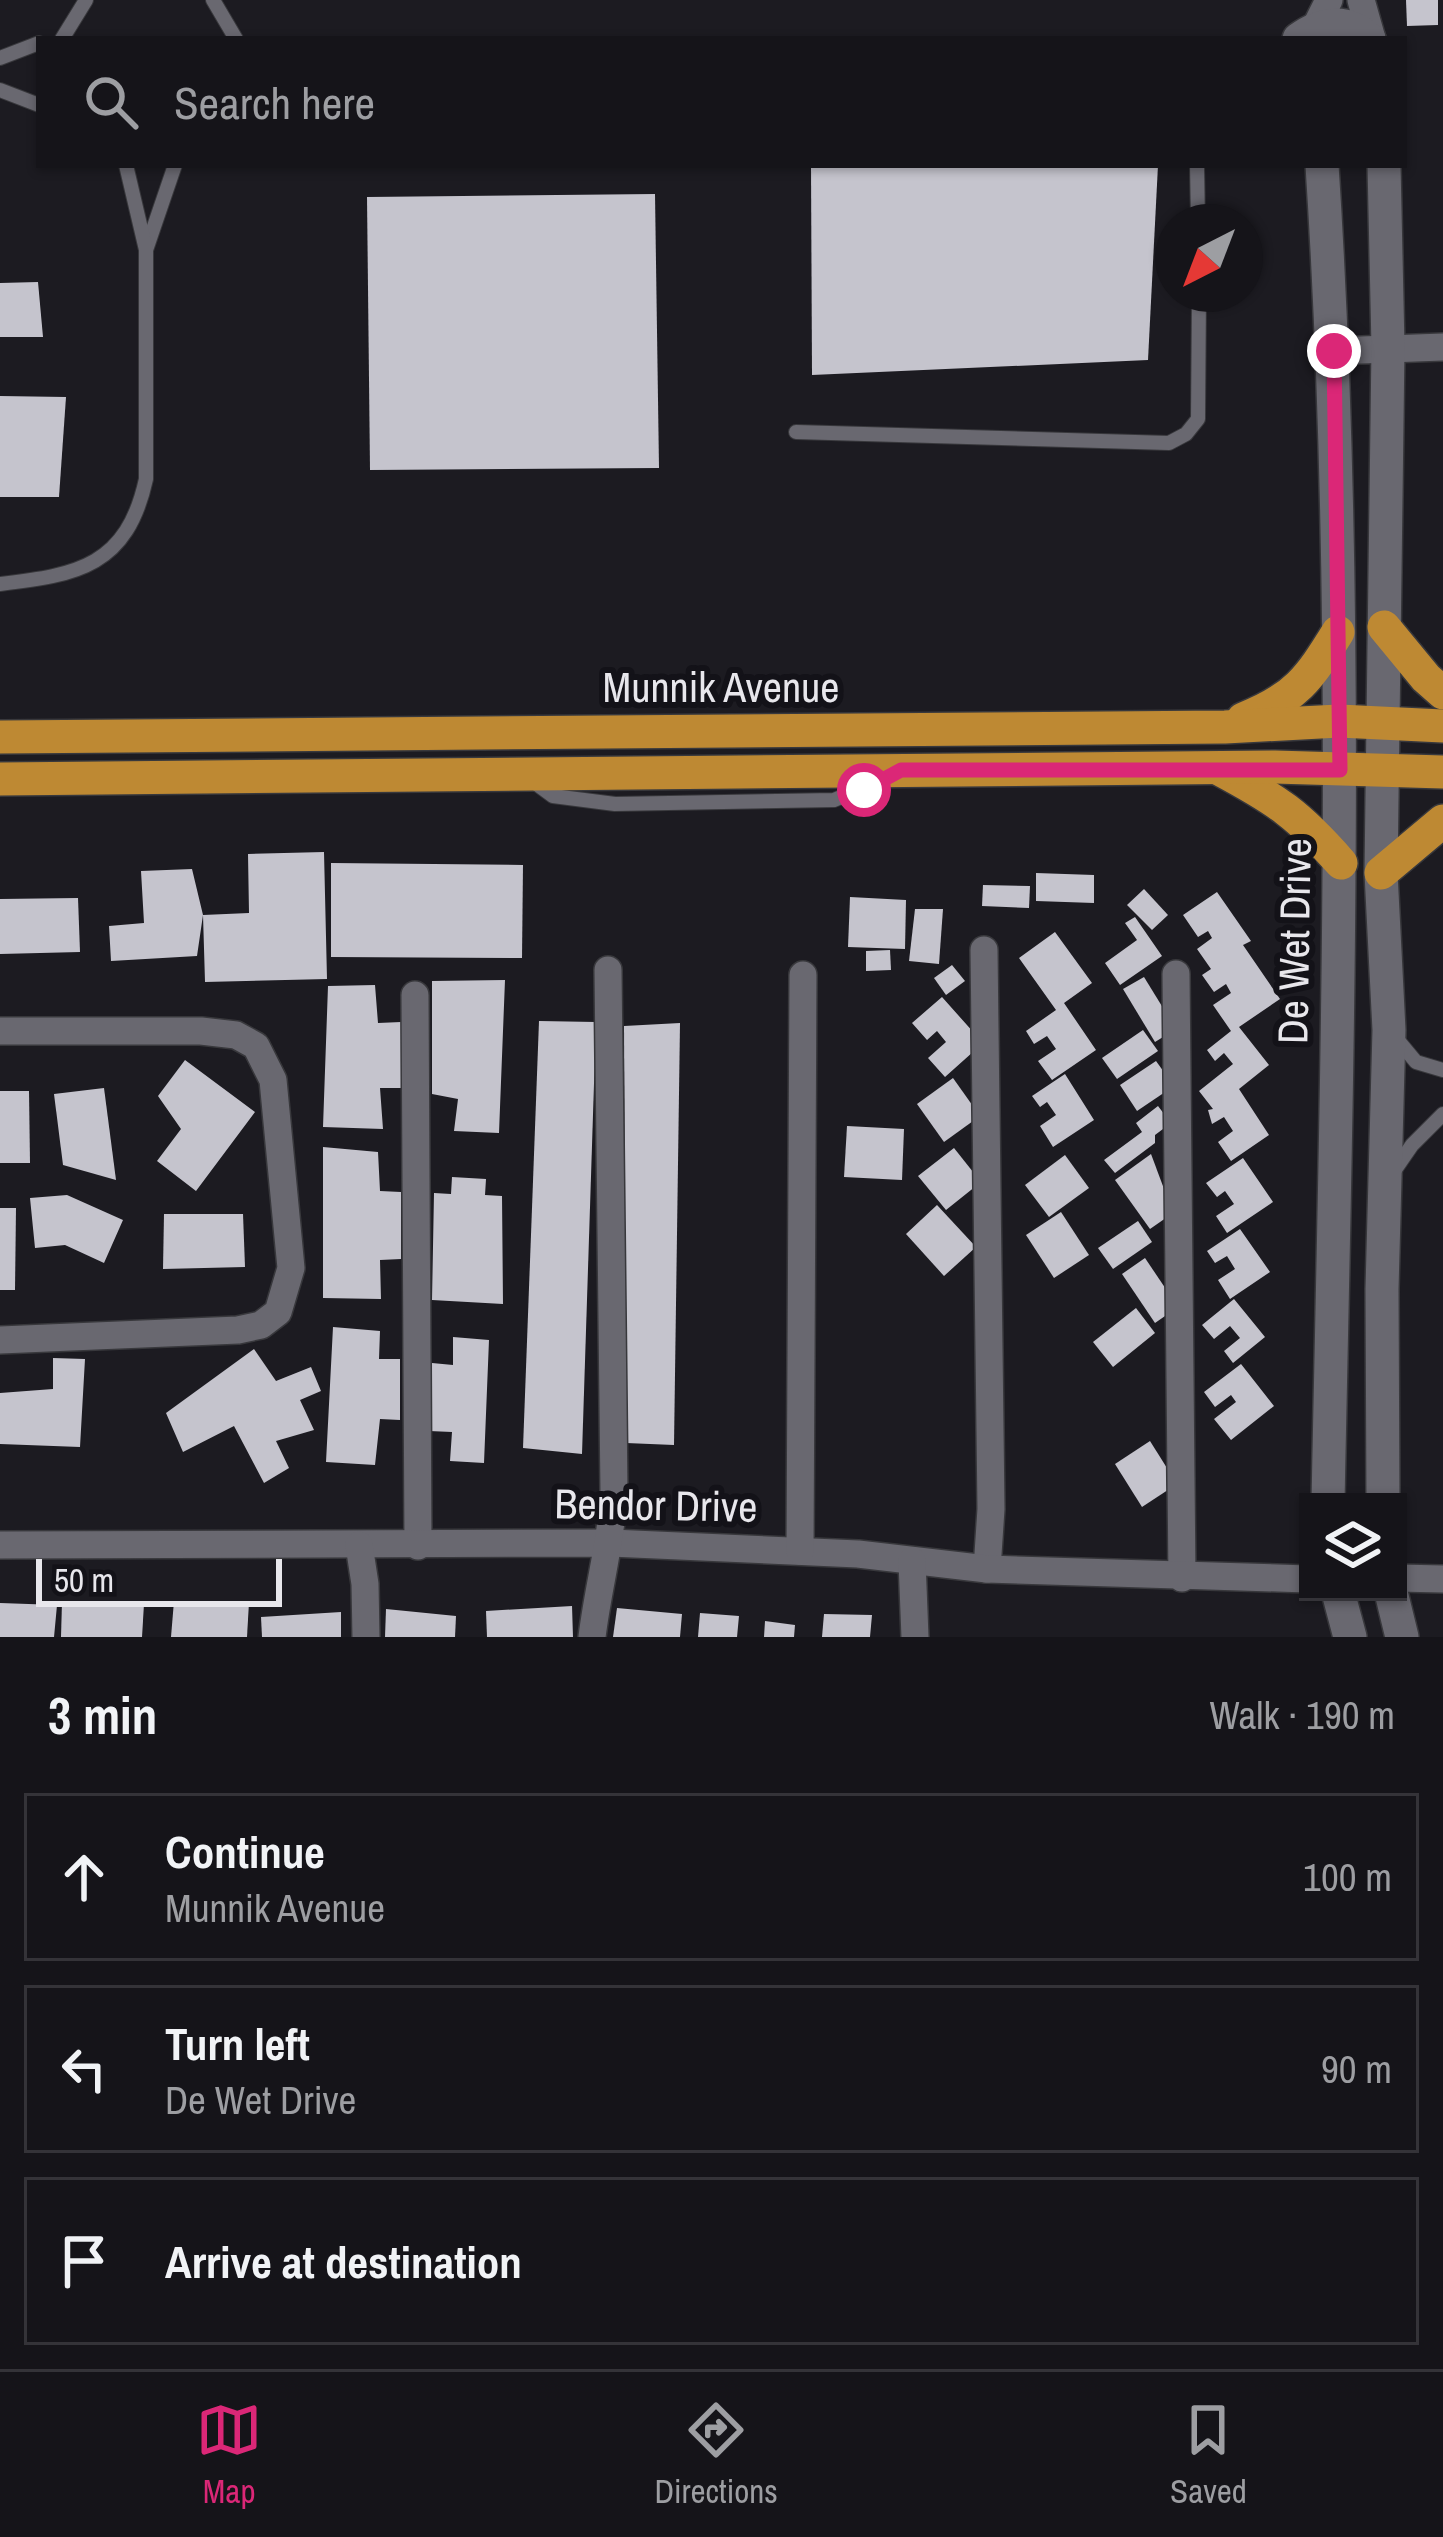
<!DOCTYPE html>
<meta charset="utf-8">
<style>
:root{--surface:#151419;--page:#1e1d22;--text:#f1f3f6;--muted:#9d9ea2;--line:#343338;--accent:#db2777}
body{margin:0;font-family:"Archivo Narrow",sans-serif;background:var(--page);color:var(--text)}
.controls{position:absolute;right:36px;bottom:36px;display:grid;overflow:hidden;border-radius:0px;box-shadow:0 3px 9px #0004}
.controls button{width:108px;height:108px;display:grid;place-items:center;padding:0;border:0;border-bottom:3px solid var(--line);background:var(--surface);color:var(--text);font:60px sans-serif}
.compass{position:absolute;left:1155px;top:204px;width:108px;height:108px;border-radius:50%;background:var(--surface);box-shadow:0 3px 9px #0004;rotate:222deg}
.scale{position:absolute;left:36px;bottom:30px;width:246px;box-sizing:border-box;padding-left:12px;border:6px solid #e8e7ec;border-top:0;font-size:33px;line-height:42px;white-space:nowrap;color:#e8e7ec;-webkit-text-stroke:9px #131218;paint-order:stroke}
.stop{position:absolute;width:36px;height:36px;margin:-27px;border:9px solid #db2777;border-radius:50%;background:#fff}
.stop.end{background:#db2777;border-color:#fff;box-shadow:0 3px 12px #0008}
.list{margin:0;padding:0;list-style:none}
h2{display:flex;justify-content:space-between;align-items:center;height:156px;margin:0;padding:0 48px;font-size:51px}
h2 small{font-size:39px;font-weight:400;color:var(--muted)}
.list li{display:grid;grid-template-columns:78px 1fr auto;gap:36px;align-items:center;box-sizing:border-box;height:168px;margin:0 24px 24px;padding:0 24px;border:3px solid var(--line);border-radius:0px}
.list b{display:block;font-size:45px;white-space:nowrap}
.list p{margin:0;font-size:39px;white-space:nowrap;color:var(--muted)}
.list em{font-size:39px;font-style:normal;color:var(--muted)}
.icon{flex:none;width:66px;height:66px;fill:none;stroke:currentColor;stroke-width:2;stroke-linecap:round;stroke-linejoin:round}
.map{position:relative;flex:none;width:1443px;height:1637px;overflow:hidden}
.search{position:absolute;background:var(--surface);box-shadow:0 3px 9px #0004;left:36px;right:36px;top:36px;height:132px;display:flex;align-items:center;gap:30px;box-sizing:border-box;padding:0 42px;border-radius:0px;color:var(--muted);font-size:45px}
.sheet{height:732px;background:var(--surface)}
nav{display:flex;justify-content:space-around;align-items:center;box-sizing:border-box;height:168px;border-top:3px solid var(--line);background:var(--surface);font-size:33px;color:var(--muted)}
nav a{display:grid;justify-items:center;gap:6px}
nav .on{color:var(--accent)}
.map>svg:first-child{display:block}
.building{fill:#c5c4cd}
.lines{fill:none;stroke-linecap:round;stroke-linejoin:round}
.service-casing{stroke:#38383c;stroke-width:16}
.minor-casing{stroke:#38383c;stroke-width:30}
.tertiary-casing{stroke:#38383c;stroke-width:36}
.primary-casing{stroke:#38383c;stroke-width:36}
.service{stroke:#696870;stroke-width:14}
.minor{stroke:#696870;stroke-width:27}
.tertiary{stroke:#696870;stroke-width:33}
.primary{stroke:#be8933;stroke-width:33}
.route{stroke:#db2777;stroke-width:15}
.labels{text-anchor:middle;stroke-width:12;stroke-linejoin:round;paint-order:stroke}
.street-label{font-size:42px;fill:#e8e7ec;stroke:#131218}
</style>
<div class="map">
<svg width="1443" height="1637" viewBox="0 0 1443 1637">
<rect width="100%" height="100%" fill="#1c1b21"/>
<!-- building -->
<g class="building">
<path d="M 1406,0 L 1438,0 L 1438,25 L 1407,26 Z"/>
<path d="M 811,165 L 1158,165 L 1148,360 L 812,375 Z"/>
<path d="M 655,194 L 659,468 L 370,470 L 367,197 Z"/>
<path d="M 38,282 L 43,337 L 0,337 L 0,283 Z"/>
<path d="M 0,396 L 66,397 L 59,497 L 0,497 Z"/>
<path d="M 324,852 L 327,979 L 205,982 L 203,915 L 197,956 L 111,961 L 109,926 L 144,923 L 141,871 L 192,869 L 203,915 L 249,913 L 248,854 Z"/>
<path d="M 331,863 L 523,865 L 522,958 L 331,957 Z"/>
<path d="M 1036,873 L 1094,875 L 1094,903 L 1036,901 Z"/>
<path d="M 983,885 L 1030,886 L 1029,908 L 982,906 Z"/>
<path d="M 1144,889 L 1168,915 L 1152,930 L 1127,905 Z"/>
<path d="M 1217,892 L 1251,941 L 1243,945 L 1280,999 L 1239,1027 L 1269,1065 L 1239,1089 L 1269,1135 L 1231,1161 L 1218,1142 L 1233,1131 L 1224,1117 L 1212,1124 L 1208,1110 L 1213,1109 L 1199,1091 L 1233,1064 L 1224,1053 L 1215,1061 L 1207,1050 L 1231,1031 L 1213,1005 L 1231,993 L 1226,984 L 1214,992 L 1202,975 L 1211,969 L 1197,949 L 1212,938 L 1208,931 L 1198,937 L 1183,915 Z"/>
<path d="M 850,897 L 906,900 L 905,949 L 848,947 Z"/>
<path d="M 78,898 L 80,952 L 0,954 L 0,899 Z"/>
<path d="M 915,909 L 943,909 L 939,964 L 909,961 Z"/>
<path d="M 1135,917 L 1162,956 L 1120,985 L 1105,963 L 1137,940 L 1125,923 Z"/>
<path d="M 1055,932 L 1092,983 L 1064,1003 L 1096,1050 L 1052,1080 L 1038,1061 L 1056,1049 L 1047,1036 L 1034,1044 L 1026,1031 L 1056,1010 L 1019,958 Z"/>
<path d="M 890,950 L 891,970 L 866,971 L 866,951 Z"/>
<path d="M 952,965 L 965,981 L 946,995 L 934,978 Z"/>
<path d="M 1144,977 L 1176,1029 L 1155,1042 L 1123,989 Z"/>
<path d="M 505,980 L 499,1133 L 454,1131 L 458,1099 L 432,1094 L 432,981 Z"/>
<path d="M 375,985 L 378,1023 L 401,1022 L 401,1088 L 380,1088 L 383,1129 L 323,1127 L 328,986 Z"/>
<path d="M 942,997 L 983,1043 L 945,1077 L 928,1058 L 946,1042 L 937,1031 L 927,1040 L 912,1023 Z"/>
<path d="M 539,1021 L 596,1022 L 582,1454 L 523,1448 Z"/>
<path d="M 680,1023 L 674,1445 L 626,1443 L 624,1026 Z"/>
<path d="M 1143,1030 L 1158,1051 L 1117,1079 L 1102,1058 Z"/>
<path d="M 185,1060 L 255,1112 L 196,1191 L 157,1161 L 181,1129 L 158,1096 Z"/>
<path d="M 1156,1061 L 1174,1086 L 1137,1111 L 1120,1085 Z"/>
<path d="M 1065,1074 L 1094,1120 L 1053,1147 L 1040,1126 L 1056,1115 L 1047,1102 L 1040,1107 L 1032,1096 Z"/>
<path d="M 953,1078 L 980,1116 L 944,1142 L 917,1104 Z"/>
<path d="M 104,1088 L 116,1180 L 63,1165 L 54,1094 Z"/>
<path d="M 0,1091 L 29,1091 L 30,1163 L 0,1163 Z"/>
<path d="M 1158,1106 L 1171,1123 L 1155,1135 L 1155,1143 L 1115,1173 L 1104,1160 L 1142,1132 L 1136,1123 Z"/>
<path d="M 847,1126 L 904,1129 L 902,1180 L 844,1177 Z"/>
<path d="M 323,1147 L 378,1152 L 380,1191 L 401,1192 L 401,1259 L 380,1260 L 381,1299 L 323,1298 Z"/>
<path d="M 954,1148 L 981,1182 L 946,1210 L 918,1176 Z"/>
<path d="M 1151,1154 L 1173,1213 L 1150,1229 L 1115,1180 Z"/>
<path d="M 1065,1155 L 1089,1188 L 1049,1217 L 1025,1185 Z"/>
<path d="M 1243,1158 L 1273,1202 L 1227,1233 L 1216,1216 L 1234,1204 L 1225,1191 L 1217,1197 L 1206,1183 Z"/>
<path d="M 452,1177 L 486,1179 L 485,1195 L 502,1196 L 503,1304 L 432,1300 L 434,1193 L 451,1194 Z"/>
<path d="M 67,1195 L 123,1220 L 104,1263 L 65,1245 L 35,1248 L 30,1198 Z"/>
<path d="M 937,1205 L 976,1247 L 944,1276 L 906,1234 Z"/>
<path d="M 0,1208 L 16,1208 L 15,1290 L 0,1290 Z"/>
<path d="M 1061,1212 L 1089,1255 L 1054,1278 L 1026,1235 Z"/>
<path d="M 164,1214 L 243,1214 L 245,1267 L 163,1269 Z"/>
<path d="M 1138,1221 L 1152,1242 L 1113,1269 L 1098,1248 Z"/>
<path d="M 1240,1229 L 1270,1272 L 1230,1299 L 1218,1280 L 1235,1269 L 1227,1256 L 1215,1263 L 1207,1251 Z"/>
<path d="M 1145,1258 L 1178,1307 L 1155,1323 L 1122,1274 Z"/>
<path d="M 1234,1299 L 1265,1337 L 1233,1363 L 1224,1351 L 1240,1338 L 1230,1326 L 1214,1339 L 1202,1325 Z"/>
<path d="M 1136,1308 L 1155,1333 L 1113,1367 L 1093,1342 Z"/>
<path d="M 333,1327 L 380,1331 L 379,1359 L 400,1359 L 400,1420 L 380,1419 L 375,1465 L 326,1462 Z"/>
<path d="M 453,1337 L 489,1340 L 484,1463 L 450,1461 L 452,1432 L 429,1431 L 432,1363 L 453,1365 Z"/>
<path d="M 254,1349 L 276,1381 L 311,1367 L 321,1391 L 300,1400 L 314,1430 L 276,1441 L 289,1468 L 264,1483 L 234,1426 L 183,1452 L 166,1413 Z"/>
<path d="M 53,1358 L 85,1359 L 80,1447 L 0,1444 L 0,1393 L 53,1389 Z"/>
<path d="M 1241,1364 L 1274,1406 L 1231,1440 L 1214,1419 L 1236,1402 L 1231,1395 L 1215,1407 L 1204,1392 Z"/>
<path d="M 1150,1441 L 1177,1484 L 1142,1507 L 1115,1464 Z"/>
<path d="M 174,1601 L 249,1602 L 247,1637 L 171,1637 Z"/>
<path d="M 62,1602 L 144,1604 L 142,1637 L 61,1637 Z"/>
<path d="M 0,1603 L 57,1605 L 54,1637 L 0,1637 Z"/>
<path d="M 572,1606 L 573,1637 L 487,1637 L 486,1611 Z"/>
<path d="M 617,1608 L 682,1614 L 680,1637 L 613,1637 Z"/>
<path d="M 386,1609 L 456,1616 L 455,1637 L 385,1637 Z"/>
<path d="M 341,1612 L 341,1637 L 262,1637 L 261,1617 Z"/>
<path d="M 700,1613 L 739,1616 L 737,1637 L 698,1637 Z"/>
<path d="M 824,1614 L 872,1615 L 870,1637 L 822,1637 Z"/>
<path d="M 765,1621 L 795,1625 L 794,1637 L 764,1637 Z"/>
</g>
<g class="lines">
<defs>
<g id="service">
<path d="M 213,0 L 236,39"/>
<path d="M 62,39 L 86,0"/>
<path d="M 0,58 L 39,43"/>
<path d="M 0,90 L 39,105"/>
<path d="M 1197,165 L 1198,222"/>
<path d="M 146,250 L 175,165"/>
<path d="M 796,432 L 1169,443 L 1186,434 L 1198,419 L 1199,294"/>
<path d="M 0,584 C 78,575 127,566 146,479 L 146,250 L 126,165"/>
<path d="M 534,782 L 553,796 L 615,804 L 834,800 L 886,778"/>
<path d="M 1396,1038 L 1416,1062 L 1443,1070"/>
<path d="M 1392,1174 L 1412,1145 L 1443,1114"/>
</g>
<g id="minor">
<path d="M 1361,0 L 1372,39"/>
<path d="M 1315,28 L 1329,0"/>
<path d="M 1334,351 L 1443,347"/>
<path d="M 984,950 L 991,1509 L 987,1569"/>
<path d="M 1176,974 L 1182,1578"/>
<path d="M 415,995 L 418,1546"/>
<path d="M 0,1031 L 201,1031 L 236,1035 L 256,1046 L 273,1080 L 291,1268 L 278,1312 L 261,1325 L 238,1330 L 0,1340"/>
<path d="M 0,1545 L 611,1543 L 858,1554 L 987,1569 L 1308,1579"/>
<path d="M 359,1545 L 365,1584 L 366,1637"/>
<path d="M 800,1551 L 803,975"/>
<path d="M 912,1561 L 915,1637"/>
<path d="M 1398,1578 L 1443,1579"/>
<path d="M 592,1637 C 598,1588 611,1542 614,1493 L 608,970"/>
</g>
<g id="tertiary">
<path d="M 1299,39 C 1322,22 1347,19 1369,39"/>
<path d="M 1322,165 C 1351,610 1337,1056 1328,1502"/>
<path d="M 1383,1502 L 1382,1289 L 1389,1030 L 1381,873 L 1388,347 L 1384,165"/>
<path d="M 1338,1592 L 1350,1637"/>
<path d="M 1391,1592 L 1402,1637"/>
</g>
<g id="primary">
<path d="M 1384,627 L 1426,678 L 1443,693"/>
<path d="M 1243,719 C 1296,698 1309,679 1338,632"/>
<path d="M 0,737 L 1225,727 L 1339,721 L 1443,726"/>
<path d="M 1221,770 C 1277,800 1299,815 1341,863"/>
<path d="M 0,779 L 1275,767 L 1443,772"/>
<path d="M 1381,873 L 1443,821"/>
</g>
</defs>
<!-- service casing -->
<use href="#service" class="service-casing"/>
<!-- minor casing -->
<use href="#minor" class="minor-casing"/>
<!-- tertiary casing -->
<use href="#tertiary" class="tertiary-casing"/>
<!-- primary casing -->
<use href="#primary" class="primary-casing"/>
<!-- service -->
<use href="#service" class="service"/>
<!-- minor -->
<use href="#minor" class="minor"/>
<!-- tertiary -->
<use href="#tertiary" class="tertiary"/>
<!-- primary -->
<use href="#primary" class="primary"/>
</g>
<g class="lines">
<!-- route -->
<path class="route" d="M 864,790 L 901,770 L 1340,770 L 1334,351"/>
</g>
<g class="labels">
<!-- street labels -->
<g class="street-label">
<text x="721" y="702">Munnik Avenue</text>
<text transform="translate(1294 941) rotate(-89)" y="15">De Wet Drive</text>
<text transform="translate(656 1505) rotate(1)" y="15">Bendor Drive</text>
</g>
</g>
</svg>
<div class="controls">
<button><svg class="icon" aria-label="layers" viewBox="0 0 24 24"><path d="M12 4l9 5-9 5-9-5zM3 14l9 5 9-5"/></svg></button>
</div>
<svg class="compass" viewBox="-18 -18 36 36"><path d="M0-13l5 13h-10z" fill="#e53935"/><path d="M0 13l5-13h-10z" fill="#9d9ea2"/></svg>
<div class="scale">50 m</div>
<div class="stop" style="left:864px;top:790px"></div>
<div class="stop end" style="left:1334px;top:351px"></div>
<div class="search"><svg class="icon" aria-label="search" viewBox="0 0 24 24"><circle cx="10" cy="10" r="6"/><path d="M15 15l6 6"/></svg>Search here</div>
</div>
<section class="sheet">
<h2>3 min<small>Walk · 190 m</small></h2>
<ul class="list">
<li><svg class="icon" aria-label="ahead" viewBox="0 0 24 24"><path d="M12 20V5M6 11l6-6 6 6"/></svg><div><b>Continue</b><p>Munnik Avenue</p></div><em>100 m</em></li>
<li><svg class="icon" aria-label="left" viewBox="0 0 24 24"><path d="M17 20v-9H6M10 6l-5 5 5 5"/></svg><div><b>Turn left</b><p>De Wet Drive</p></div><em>90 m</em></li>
<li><svg class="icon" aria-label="arrive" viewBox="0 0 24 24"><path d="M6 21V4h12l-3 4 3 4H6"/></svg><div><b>Arrive at destination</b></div></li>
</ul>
</section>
<nav>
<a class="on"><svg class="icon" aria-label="map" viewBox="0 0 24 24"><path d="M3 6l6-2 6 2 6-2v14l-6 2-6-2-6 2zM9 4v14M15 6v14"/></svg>Map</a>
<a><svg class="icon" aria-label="directions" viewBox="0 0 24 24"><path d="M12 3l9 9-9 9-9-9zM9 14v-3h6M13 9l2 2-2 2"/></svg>Directions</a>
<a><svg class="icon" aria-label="saved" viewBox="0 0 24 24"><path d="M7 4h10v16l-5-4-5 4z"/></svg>Saved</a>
</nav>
